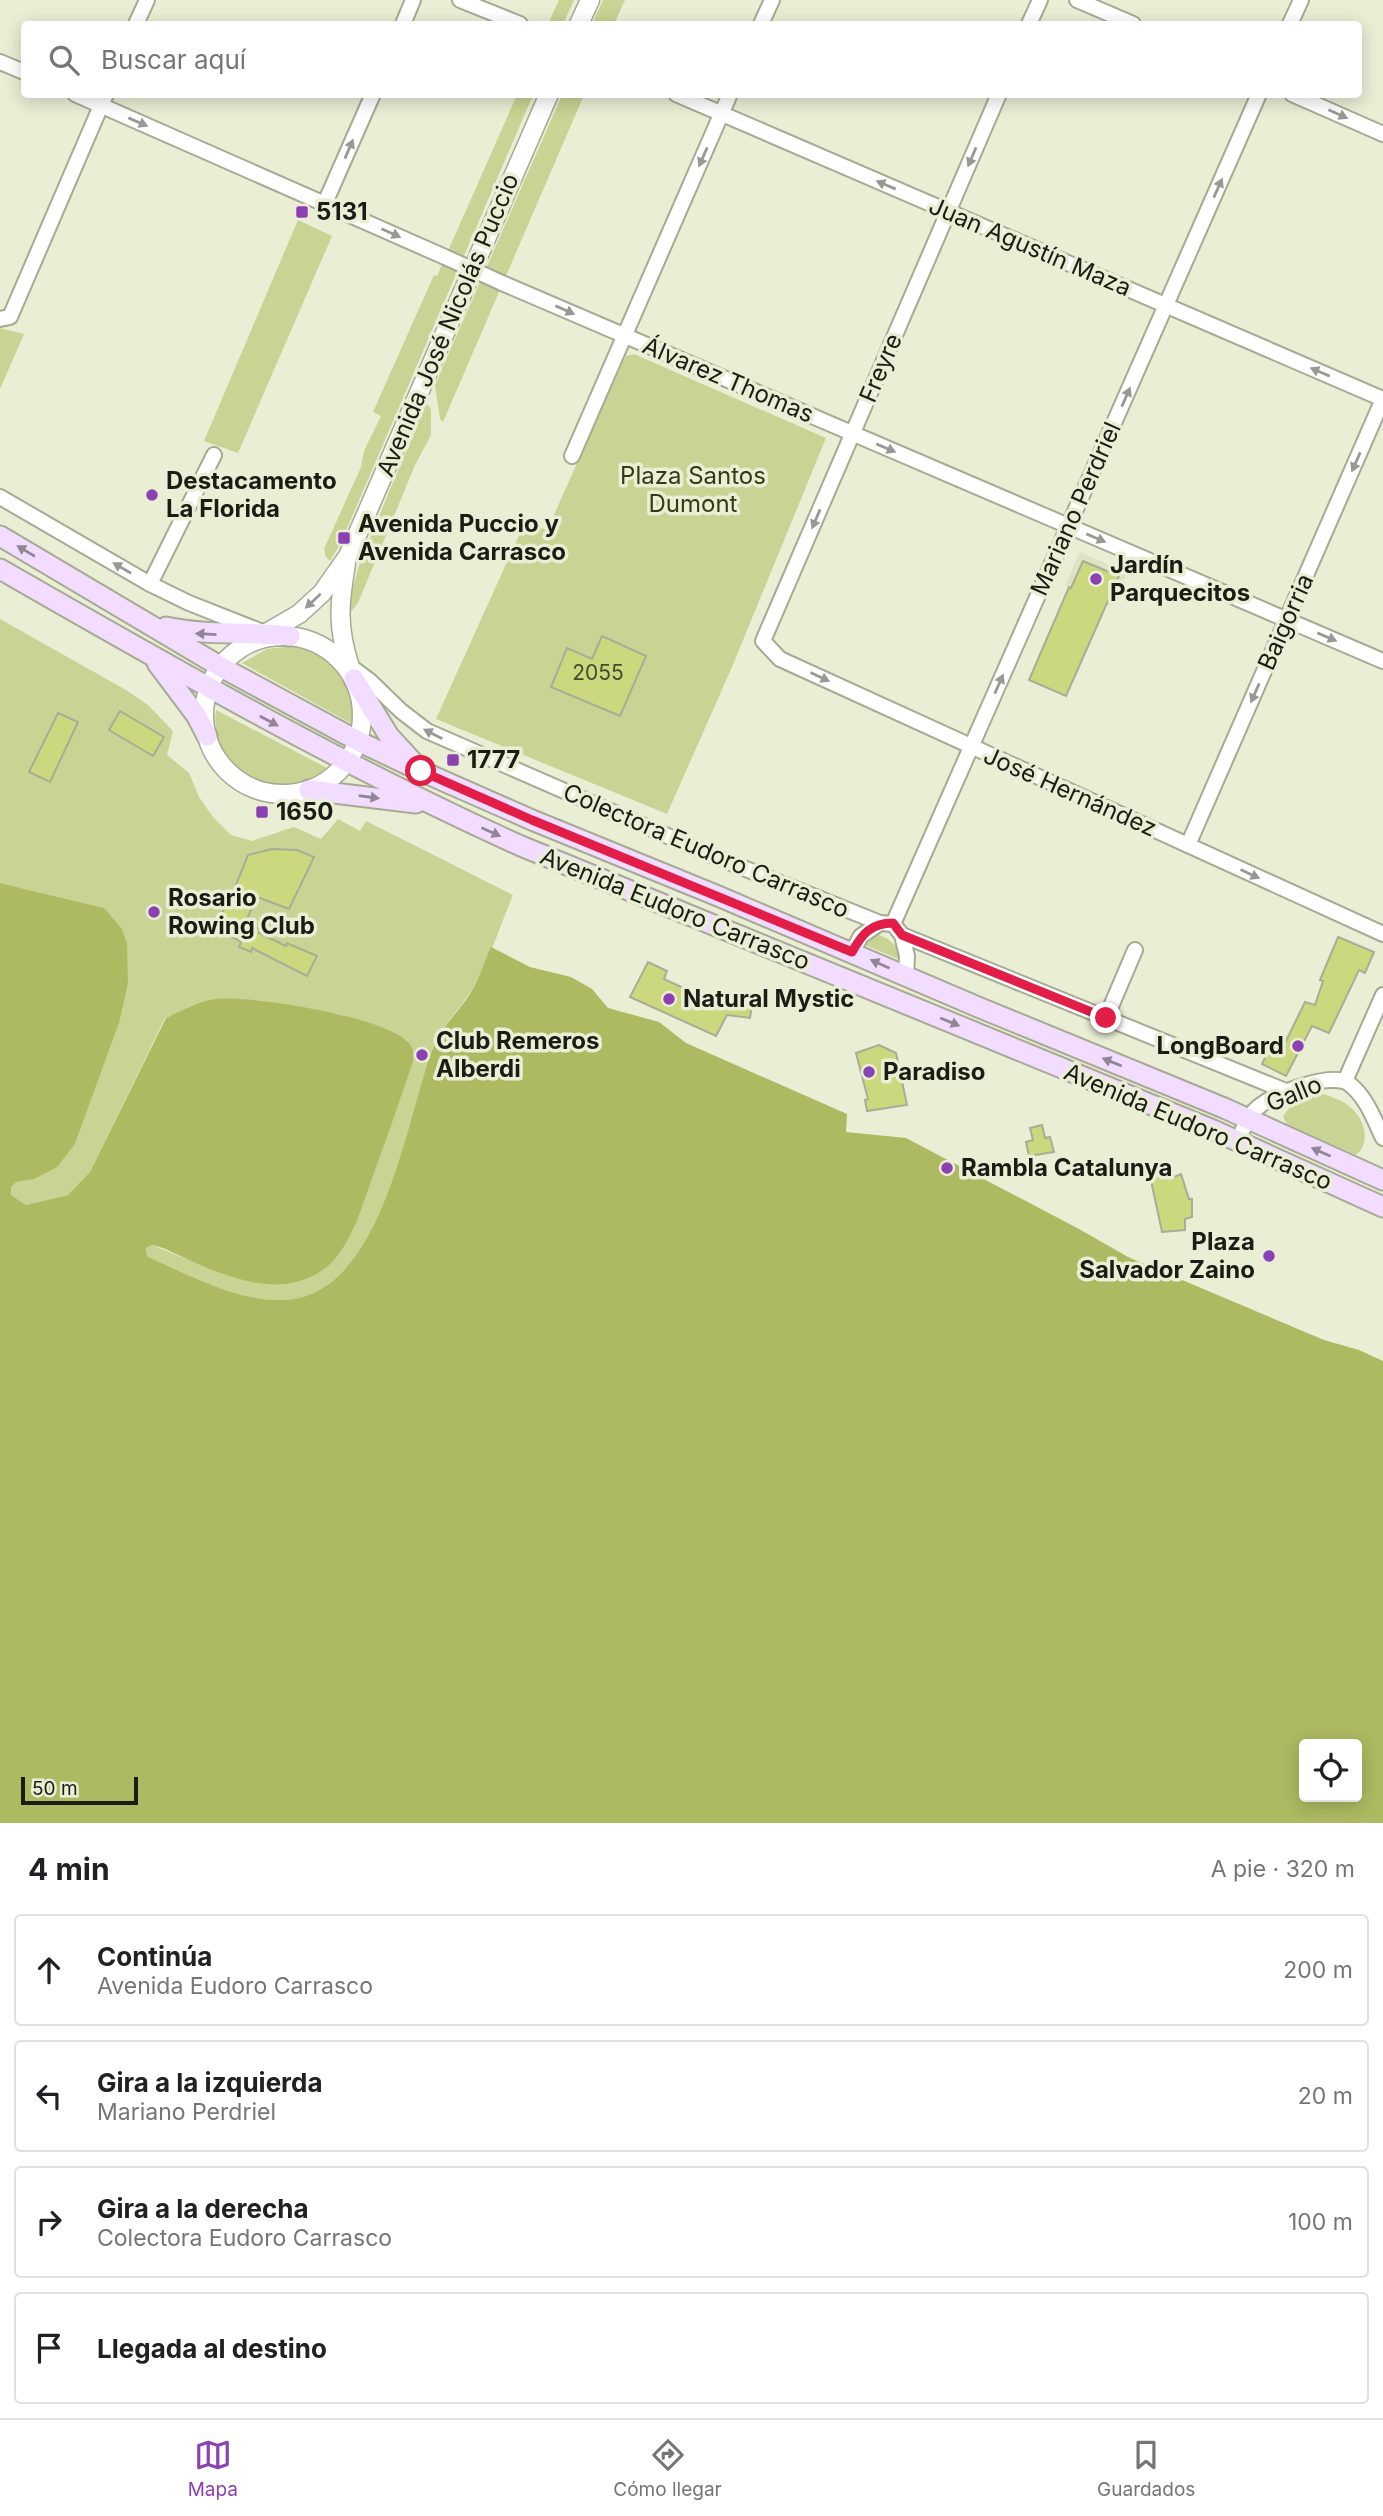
<!DOCTYPE html>
<html lang="es">
<meta charset="utf-8">
<style>
:root{--surface:#fff;--page:#f2f2f2;--text:#202124;--muted:#757577;--line:#e0e0e0;--accent:#8c41b2}
body{margin:0;font-family:Inter,sans-serif;background:var(--page);color:var(--text)}
.controls{position:absolute;right:21px;bottom:21px;display:grid;overflow:hidden;border-radius:7px;box-shadow:0 4px 18px #0003}
.controls button{width:63px;height:63px;display:grid;place-items:center;padding:0;border:0;border-bottom:2px solid var(--line);background:var(--surface);color:var(--text);font:35px sans-serif}
.scale{position:absolute;left:21px;bottom:18px;width:117px;box-sizing:border-box;padding-left:7px;border:4px solid #1b1c14;border-top:0;font-size:19px;line-height:24px;white-space:nowrap;color:#1b1c14;-webkit-text-stroke:5px #e9eed5;paint-order:stroke}
.stop{position:absolute;width:21px;height:21px;margin:-16px;border:5px solid #e11d48;border-radius:50%;background:#fff}
.stop.end{background:#e11d48;border-color:#fff;box-shadow:0 2px 7px #0008}
.list{margin:0;padding:0;list-style:none}
h2{display:flex;justify-content:space-between;align-items:center;height:91px;margin:0;padding:0 28px;font-size:30px}
h2 small{font-size:23px;font-weight:400;color:var(--muted)}
.list li{display:grid;grid-template-columns:46px 1fr auto;gap:21px;align-items:center;box-sizing:border-box;height:112px;margin:0 14px 14px;padding:0 14px;border:2px solid var(--line);border-radius:7px}
.list b{display:block;font-size:26px;white-space:nowrap}
.list p{margin:0;font-size:23px;white-space:nowrap;color:var(--muted)}
.list em{font-size:23px;font-style:normal;color:var(--muted)}
.icon{flex:none;width:38px;height:38px;fill:none;stroke:currentColor;stroke-width:2;stroke-linecap:round;stroke-linejoin:round}
.map{position:relative;flex:none;width:1383px;height:1823px;overflow:hidden}
.search{position:absolute;background:var(--surface);box-shadow:0 4px 18px #0003;left:21px;right:21px;top:21px;height:77px;display:flex;align-items:center;gap:18px;box-sizing:border-box;padding:0 24px;border-radius:7px;color:var(--muted);font-size:26px}
.sheet{height:595px;background:var(--surface)}
nav{display:flex;justify-content:space-around;align-items:center;box-sizing:border-box;height:98px;border-top:2px solid var(--line);background:var(--surface);font-size:19px;color:var(--muted)}
nav a{display:grid;justify-items:center;gap:4px}
nav .on{color:var(--accent)}
.map>svg:first-child{display:block}
.built{fill:#dde3c3}
.green{fill:#c9d393}
.water{fill:#adba61;fill-rule:evenodd}
.building{fill:#cbd87e;stroke:#a8ad95;stroke-width:2}
.lines{fill:none;stroke-linecap:round;stroke-linejoin:round}
.minor-casing{stroke:#a6aa93;stroke-width:18}
.tertiary-casing{stroke:#a6aa93;stroke-width:21}
.secondary-casing{stroke:#a6aa93;stroke-width:23}
.minor{stroke:#fff;stroke-width:14}
.tertiary{stroke:#fff;stroke-width:18}
.secondary{stroke:#f2dcff;stroke-width:19}
.minor-bridge-casing{stroke:#a6aa93;stroke-width:18;stroke-linecap:butt}
.minor-bridge{stroke:#fff;stroke-width:14}
.oneway{fill:#989995}
.oneway2{fill:#918695}
.route{stroke:#e11d48;stroke-width:9}
.poi-dot{fill:#8c41b2;stroke:#e9eed5;stroke-width:2.5}
.labels{text-anchor:middle;stroke-width:7;stroke-linejoin:round;paint-order:stroke}
.number-label{font-size:21px;fill:#474b2e}
.poi-label{font-size:24px;font-weight:bold;fill:#1b1c14;stroke:#e9eed5;text-anchor:start}
.street-label{font-size:24px;fill:#1b1c14;stroke:#e9eed5}
.park-label{font-size:24px;fill:#353a14;stroke:#e9eed5}
</style>
<div class="map">
<svg width="1383" height="1823" viewBox="0 0 1383 1823">
<rect width="100%" height="100%" fill="#e9eed5"/>
<!-- built -->
<path class="built" d="M 1080,552 L 1127,573 L 1112,606 L 1065,586 Z"/>
<!-- green -->
<g class="green">
<path d="M 559,0 L 574,0 L 563,24 L 548,24 Z"/>
<path d="M 603,0 L 625,0 L 614,24 L 592,24 Z"/>
<path d="M 517,95 L 533,95 L 345,533 L 343,533 L 340,539 L 342,541 L 330,561 L 326,557 L 324,549 L 361,467 L 364,451 L 381,416 L 373,412 L 434,275 L 437,276 Z"/>
<path d="M 562,95 L 584,95 L 443,422 L 440,419 L 435,385 Z"/>
<path d="M 298,220 L 332,236 L 238,453 L 204,441 Z"/>
<path d="M 0,328 L 24,334 L 0,389 Z"/>
<path d="M 634,354 L 826,438 L 732,667 L 667,814 L 436,719 L 525,522 L 547,530 L 622,364 L 626,356 Z"/>
<path d="M 426,403 L 431,409 L 431,435 L 415,465 L 358,603 L 350,613 L 350,598 L 360,562 Z"/>
<path d="M 0,619 L 126,690 L 148,705 L 173,731 L 167,755 L 189,773 L 199,797 L 213,817 L 231,835 L 252,841 L 294,827 L 321,839 L 338,819 L 360,831 L 366,821 L 513,895 C 500,925 490,960 473,988 C 461,1008 440,1027 432,1050 C 409,1120 380,1297 285,1300 C 240,1302 199,1279 159,1262 L 147,1256 L 146,1248 L 152,1245 L 191,1261 L 345,1244 L 358,1217 L 413,1062 L 406,1040 L 379,1027 L 339,1014 L 215,999 L 165,1018 L 90,1172 L 68,1195 L 26,1205 L 11,1195 L 11,1187 L 15,1182 L 34,1179 L 75,1144 L 119,1023 L 104,908 L 0,883 Z"/>
<path d="M 295,646 C 333,655 357,684 352,724 L 242,663 L 267,649 Z"/>
<path d="M 216,710 L 327,768 C 277,807 208,777 216,710 Z"/>
<path d="M 879,935 L 888,939 L 901,951 L 898,959 L 865,945 L 871,937 Z"/>
<path d="M 1324,1094 C 1333,1098 1342,1100 1350,1107 C 1364,1118 1372,1142 1356,1155 L 1287,1124 L 1283,1117 C 1294,1099 1305,1098 1324,1094 Z"/>
</g>
<!-- water -->
<path class="water" d="M 0,883 L 104,908 L 122,929 L 127,944 L 128,983 L 119,1023 L 75,1144 L 57,1167 L 34,1179 L 16,1182 L 11,1187 L 11,1195 L 26,1205 L 68,1195 L 90,1172 L 166,1018 C 181,1011 199,1001 216,999 C 250,995 394,1017 411,1046 C 414,1051 413,1057 413,1062 C 399,1103 385,1143 370,1184 C 361,1210 352,1240 333,1261 C 324,1271 309,1279 296,1282 C 255,1293 200,1265 163,1248 L 152,1245 L 146,1248 L 147,1256 L 159,1262 C 198,1279 241,1302 285,1300 C 383,1295 406,1119 433,1048 C 441,1026 463,1008 474,987 C 481,974 485,960 491,947 L 530,967 L 571,977 L 592,989 L 608,1008 L 659,1022 L 686,1043 L 847,1114 L 846,1132 L 906,1138 L 1079,1229 L 1128,1257 L 1324,1340 L 1359,1350 L 1383,1361 L 1383,1823 L 0,1823 ZM 1304,1744 L 1357,1744 L 1357,1797 L 1304,1797 Z"/>
<!-- building -->
<g class="building">
<path d="M 1083,561 L 1119,576 L 1066,696 L 1029,680 L 1069,587 L 1071,588 Z"/>
<path d="M 602,636 L 646,656 L 620,716 L 551,687 L 567,648 L 592,659 Z"/>
<path d="M 120,711 L 164,737 L 153,756 L 109,730 Z"/>
<path d="M 58,713 L 78,722 L 50,782 L 29,772 Z"/>
<path d="M 272,849 L 297,850 L 314,857 L 289,909 L 257,897 L 245,923 L 261,930 L 259,933 L 286,946 L 287,943 L 317,956 L 307,976 L 252,948 L 251,952 L 239,947 L 241,942 L 214,927 L 231,897 L 248,855 Z"/>
<path d="M 1338,937 L 1374,952 L 1365,973 L 1359,970 L 1329,1033 L 1312,1026 L 1286,1076 L 1262,1064 L 1269,1049 L 1285,1043 L 1305,1002 L 1315,1005 L 1323,981 L 1320,980 Z"/>
<path d="M 648,962 L 667,971 L 664,979 L 709,1000 L 729,1007 L 731,1002 L 752,1005 L 750,1018 L 727,1015 L 716,1036 L 630,997 Z"/>
<path d="M 879,1045 L 896,1053 L 907,1105 L 867,1111 L 865,1100 L 868,1099 L 856,1053 Z"/>
<path d="M 1042,1125 L 1045,1138 L 1050,1137 L 1054,1152 L 1029,1156 L 1026,1142 L 1033,1140 L 1030,1128 Z"/>
<path d="M 1171,1171 L 1174,1177 L 1181,1174 L 1189,1199 L 1192,1199 L 1192,1217 L 1185,1219 L 1185,1230 L 1162,1232 L 1150,1176 Z"/>
</g>
<g class="lines">
<defs>
<g id="minor">
<path d="M 460,0 L 520,24"/>
<path d="M 1077,0 L 1133,24"/>
<path d="M 136,24 L 147,0"/>
<path d="M 403,24 L 413,0"/>
<path d="M 761,24 L 772,0"/>
<path d="M 1029,24 L 1040,0"/>
<path d="M 1290,24 L 1301,0"/>
<path d="M 0,62 L 24,72"/>
<path d="M 75,94 L 445,257"/>
<path d="M 676,94 L 1383,399"/>
<path d="M 999,94 L 763,641 L 780,659 L 1383,934"/>
<path d="M 1292,94 L 1383,134"/>
<path d="M 325,203 L 373,94"/>
<path d="M 502,283 L 1383,661"/>
<path d="M 0,319 L 10,317 L 106,94"/>
<path d="M 572,456 L 730,94"/>
<path d="M 0,497 L 150,584 L 189,603 L 260,631"/>
<path d="M 150,584 L 214,455"/>
<path d="M 338,657 L 370,681 L 401,711 L 427,731 L 711,855 L 880,923 L 893,924 L 902,935 L 1288,1092"/>
<path d="M 1188,845 L 1383,399"/>
<path d="M 893,924 L 1259,94"/>
<path d="M 902,935 L 907,956 L 906,975"/>
<path d="M 852,952 L 861,936 L 880,923"/>
<path d="M 1106,1018 L 1135,950"/>
<path d="M 1345,1081 L 1383,995"/>
<path d="M 1238,1141 C 1244,1127 1248,1114 1261,1105 C 1277,1093 1331,1072 1348,1083 C 1366,1096 1374,1119 1383,1138"/>
</g>
<g id="tertiary">
<path d="M 579,24 L 590,0"/>
<path d="M 346,564 C 339,605 337,627 350,667"/>
<circle cx="283" cy="715" r="79"/>
<path d="M 249,643 L 299,614 L 322,593 L 348,556 L 549,94"/>
</g>
<g id="secondary">
<path d="M 0,536 L 221,667 L 358,741 L 421,771 L 532,820 L 718,896 L 978,1007 L 1224,1108 L 1383,1180"/>
<path d="M 0,569 C 171,667 341,765 521,846 L 1213,1130 L 1383,1207"/>
<path d="M 166,627 C 207,636 248,631 290,636"/>
<path d="M 157,663 L 196,715 L 207,736"/>
<path d="M 354,679 L 389,736 L 413,762"/>
<path d="M 309,790 L 416,803"/>
</g>
</defs>
<!-- minor casing -->
<use href="#minor" class="minor-casing"/>
<!-- tertiary casing -->
<use href="#tertiary" class="tertiary-casing"/>
<!-- secondary casing -->
<use href="#secondary" class="secondary-casing"/>
<!-- minor -->
<use href="#minor" class="minor"/>
<!-- tertiary -->
<use href="#tertiary" class="tertiary"/>
<!-- secondary -->
<use href="#secondary" class="secondary"/>
<defs>
<path id="minor-bridge" d="M 445,257 L 502,283"/>
</defs>
<!-- minor-bridge casing -->
<use href="#minor-bridge" class="minor-bridge-casing"/>
<!-- minor-bridge -->
<use href="#minor-bridge" class="minor-bridge"/>
</g>
<!-- one-way arrows -->
<defs><path id="oneway-solid" d="M-6-.8H1V-3.2L6.5 0L1 3.2V.8H-6Z" transform="scale(1.75)"/></defs>
<g class="oneway">
<use href="#oneway-solid" transform="translate(1338 114) rotate(24)"/>
<use href="#oneway-solid" transform="translate(138 122) rotate(23)"/>
<use href="#oneway-solid" transform="translate(349 149) rotate(-67)"/>
<use href="#oneway-solid" transform="translate(703 157) rotate(114)"/>
<use href="#oneway-solid" transform="translate(972 157) rotate(113)"/>
<use href="#oneway-solid" transform="translate(886 185) rotate(-157)"/>
<use href="#oneway-solid" transform="translate(1218 188) rotate(-66)"/>
<use href="#oneway-solid" transform="translate(391 233) rotate(24)"/>
<use href="#oneway-solid" transform="translate(565 310) rotate(24)"/>
<use href="#oneway-solid" transform="translate(1320 372) rotate(-157)"/>
<use href="#oneway-solid" transform="translate(1126 397) rotate(-66)"/>
<use href="#oneway-solid" transform="translate(886 448) rotate(23)"/>
<use href="#oneway-solid" transform="translate(1356 462) rotate(114)"/>
<use href="#oneway-solid" transform="translate(816 519) rotate(113)"/>
<use href="#oneway-solid" transform="translate(1096 538) rotate(23)"/>
<use href="#oneway-solid" transform="translate(122 568) rotate(-150)"/>
<use href="#oneway-solid" transform="translate(313 601) rotate(137)"/>
<use href="#oneway-solid" transform="translate(1327 637) rotate(23)"/>
<use href="#oneway-solid" transform="translate(820 677) rotate(25)"/>
<use href="#oneway-solid" transform="translate(999 684) rotate(-66)"/>
<use href="#oneway-solid" transform="translate(1255 693) rotate(114)"/>
<use href="#oneway-solid" transform="translate(433 734) rotate(-153)"/>
<use href="#oneway-solid" transform="translate(1250 874) rotate(25)"/>
</g>
<g class="oneway2">
<use href="#oneway-solid" transform="translate(26 551) rotate(-149)"/>
<use href="#oneway-solid" transform="translate(206 634) rotate(-177)"/>
<use href="#oneway-solid" transform="translate(269 721) rotate(28)"/>
<use href="#oneway-solid" transform="translate(369 797) rotate(8)"/>
<use href="#oneway-solid" transform="translate(491 832) rotate(24)"/>
<use href="#oneway-solid" transform="translate(880 964) rotate(-156)"/>
<use href="#oneway-solid" transform="translate(950 1022) rotate(22)"/>
<use href="#oneway-solid" transform="translate(1112 1062) rotate(-158)"/>
<use href="#oneway-solid" transform="translate(1321 1152) rotate(-156)"/>
</g>
<g class="lines">
<!-- route -->
<path class="route" d="M 421,771 L 532,820 L 852,952 C 862,934 871,923 893,923 L 902,935 L 1106,1018"/>
</g>
<!-- markers -->
<g class="poi-dot">
<rect x="295" y="205" width="14" height="14" rx="3.5"/>
<circle cx="152" cy="495" r="7"/>
<rect x="337" y="531" width="14" height="14" rx="3.5"/>
<circle cx="1096" cy="579" r="7"/>
<rect x="446" y="753" width="14" height="14" rx="3.5"/>
<rect x="255" y="805" width="14" height="14" rx="3.5"/>
<circle cx="154" cy="912" r="7"/>
<circle cx="669" cy="999" r="7"/>
<circle cx="1298" cy="1046" r="7"/>
<circle cx="422" cy="1055" r="7"/>
<circle cx="869" cy="1072" r="7"/>
<circle cx="947" cy="1168" r="7"/>
<circle cx="1269" cy="1256" r="7"/>
</g>
<g class="labels">
<!-- number labels -->
<g class="number-label">
<text x="598" y="680">2055</text>
</g>
<!-- poi labels -->
<g class="poi-label">
<text x="316" y="220">5131</text>
<text x="166" y="489">Destacamento<tspan x="166" dy="28">La Florida</tspan></text>
<text x="358" y="532">Avenida Puccio y<tspan x="358" dy="28">Avenida Carrasco</tspan></text>
<text x="1110" y="573">Jardín<tspan x="1110" dy="28">Parquecitos</tspan></text>
<text x="467" y="768">1777</text>
<text x="276" y="820">1650</text>
<text x="168" y="906">Rosario<tspan x="168" dy="28">Rowing Club</tspan></text>
<text x="683" y="1007">Natural Mystic</text>
<text x="436" y="1049">Club Remeros<tspan x="436" dy="28">Alberdi</tspan></text>
<text x="1284" y="1054" text-anchor="end">LongBoard</text>
<text x="883" y="1080">Paradiso</text>
<text x="961" y="1176">Rambla Catalunya</text>
<text x="1255" y="1250" text-anchor="end">Plaza<tspan x="1255" dy="28">Salvador Zaino</tspan></text>
</g>
<!-- street labels -->
<g class="street-label">
<text transform="translate(1030 247) rotate(23)" y="8">Juan Agustín Maza</text>
<text transform="translate(448 325) rotate(-67)" y="8">Avenida José Nicolás Puccio</text>
<text transform="translate(881 368) rotate(-67)" y="8">Freyre</text>
<text transform="translate(728 380) rotate(23)" y="8">Álvarez Thomas</text>
<text transform="translate(1076 509) rotate(-66)" y="8">Mariano Perdriel</text>
<text transform="translate(1286 622) rotate(-66)" y="8">Baigorria</text>
<text transform="translate(1070 792) rotate(24)" y="8">José Hernández</text>
<text transform="translate(706 851) rotate(23)" y="8">Colectora Eudoro Carrasco</text>
<text transform="translate(675 909) rotate(22)" y="8">Avenida Eudoro Carrasco</text>
<text transform="translate(1294 1094) rotate(-22)" y="8">Gallo</text>
<text transform="translate(1198 1127) rotate(23)" y="8">Avenida Eudoro Carrasco</text>
</g>
<!-- park labels -->
<g class="park-label">
<text x="693" y="484">Plaza Santos<tspan x="693" dy="28">Dumont</tspan></text>
</g>
</g>
</svg>
<div class="controls">
<button><svg class="icon" aria-label="locate" viewBox="0 0 24 24"><circle cx="12" cy="12" r="6"/><path d="M12 2v4M12 18v4M2 12h4M18 12h4"/></svg></button>
</div>
<div class="scale">50 m</div>
<div class="stop" style="left:421px;top:771px"></div>
<div class="stop end" style="left:1106px;top:1018px"></div>
<div class="search"><svg class="icon" aria-label="search" viewBox="0 0 24 24"><circle cx="10" cy="10" r="6"/><path d="M15 15l6 6"/></svg>Buscar aquí</div>
</div>
<section class="sheet">
<h2>4 min<small>A pie · 320 m</small></h2>
<ul class="list">
<li><svg class="icon" aria-label="ahead" viewBox="0 0 24 24"><path d="M12 20V5M6 11l6-6 6 6"/></svg><div><b>Continúa</b><p>Avenida Eudoro Carrasco</p></div><em>200 m</em></li>
<li><svg class="icon" aria-label="left" viewBox="0 0 24 24"><path d="M17 20v-9H6M10 6l-5 5 5 5"/></svg><div><b>Gira a la izquierda</b><p>Mariano Perdriel</p></div><em>20 m</em></li>
<li><svg class="icon" aria-label="right" viewBox="0 0 24 24"><path d="M7 20v-9h11M14 6l5 5-5 5"/></svg><div><b>Gira a la derecha</b><p>Colectora Eudoro Carrasco</p></div><em>100 m</em></li>
<li><svg class="icon" aria-label="arrive" viewBox="0 0 24 24"><path d="M6 21V4h12l-3 4 3 4H6"/></svg><div><b>Llegada al destino</b></div></li>
</ul>
</section>
<nav>
<a class="on"><svg class="icon" aria-label="map" viewBox="0 0 24 24"><path d="M3 6l6-2 6 2 6-2v14l-6 2-6-2-6 2zM9 4v14M15 6v14"/></svg>Mapa</a>
<a><svg class="icon" aria-label="directions" viewBox="0 0 24 24"><path d="M12 3l9 9-9 9-9-9zM9 14v-3h6M13 9l2 2-2 2"/></svg>Cómo llegar</a>
<a><svg class="icon" aria-label="saved" viewBox="0 0 24 24"><path d="M7 4h10v16l-5-4-5 4z"/></svg>Guardados</a>
</nav>
